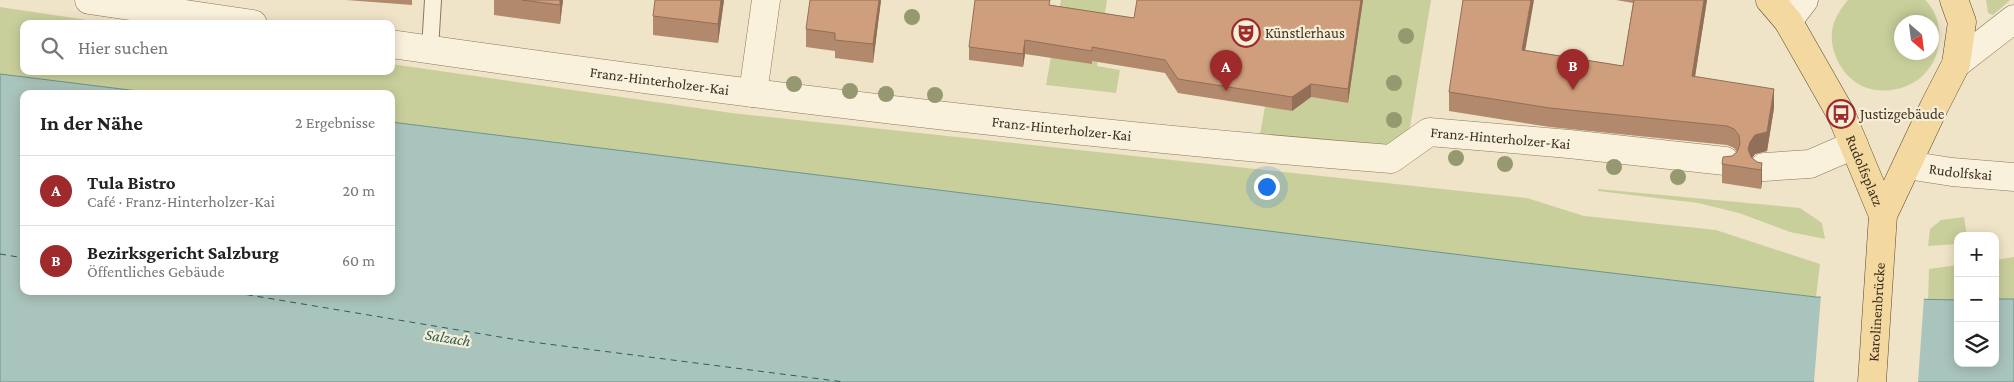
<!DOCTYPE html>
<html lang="de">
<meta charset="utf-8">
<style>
:root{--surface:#fff;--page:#f2f2f2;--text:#222;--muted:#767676;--line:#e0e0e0;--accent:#9e2a2b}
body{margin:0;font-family:"Crimson Pro",serif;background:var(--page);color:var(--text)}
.controls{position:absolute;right:15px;bottom:15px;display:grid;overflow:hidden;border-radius:10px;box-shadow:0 2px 12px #0003}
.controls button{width:45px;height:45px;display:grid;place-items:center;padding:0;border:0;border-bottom:1px solid var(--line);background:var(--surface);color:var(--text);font:25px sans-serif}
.compass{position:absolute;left:1894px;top:15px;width:45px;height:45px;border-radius:50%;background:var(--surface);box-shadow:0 2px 12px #0003;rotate:152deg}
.you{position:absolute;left:1266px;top:186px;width:18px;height:18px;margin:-12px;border:4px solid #fff;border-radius:50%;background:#1a73e8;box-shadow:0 0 0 8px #1a73e833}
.badge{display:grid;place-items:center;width:32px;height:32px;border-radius:50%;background:var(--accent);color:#fff;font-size:16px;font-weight:700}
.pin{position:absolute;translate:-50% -41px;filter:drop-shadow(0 1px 2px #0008)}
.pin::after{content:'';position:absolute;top:26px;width:18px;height:15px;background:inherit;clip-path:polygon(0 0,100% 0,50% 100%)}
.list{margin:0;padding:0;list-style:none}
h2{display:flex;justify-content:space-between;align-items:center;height:65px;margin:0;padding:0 20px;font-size:21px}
h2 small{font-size:16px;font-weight:400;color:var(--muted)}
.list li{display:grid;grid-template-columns:32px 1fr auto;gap:15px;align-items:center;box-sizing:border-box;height:70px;padding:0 20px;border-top:1px solid var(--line)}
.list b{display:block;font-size:19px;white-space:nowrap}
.list p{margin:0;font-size:16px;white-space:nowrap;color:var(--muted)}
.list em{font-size:16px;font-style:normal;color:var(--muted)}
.icon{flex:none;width:28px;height:28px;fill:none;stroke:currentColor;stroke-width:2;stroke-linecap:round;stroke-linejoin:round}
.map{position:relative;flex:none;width:2014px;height:382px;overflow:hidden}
.search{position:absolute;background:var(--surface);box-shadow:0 2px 12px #0003;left:20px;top:20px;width:375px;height:55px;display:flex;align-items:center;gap:12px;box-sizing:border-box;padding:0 18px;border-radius:10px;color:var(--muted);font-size:19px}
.panel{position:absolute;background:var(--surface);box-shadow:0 2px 12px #0003;left:20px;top:90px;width:375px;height:205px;border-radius:10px}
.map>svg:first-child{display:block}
.green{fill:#c9cf9b;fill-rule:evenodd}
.water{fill:#a9c4bc;stroke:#6f938a}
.pier{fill:#f0e4c8}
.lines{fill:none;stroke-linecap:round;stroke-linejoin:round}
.ferry{stroke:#2f5d5a;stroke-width:1;stroke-dasharray:6 5;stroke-linecap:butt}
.lane-casing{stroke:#8d765c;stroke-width:18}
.street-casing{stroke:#8d765c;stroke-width:29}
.secondary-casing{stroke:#6f573f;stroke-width:29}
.primary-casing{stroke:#5b4430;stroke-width:29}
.lane{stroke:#faf1dc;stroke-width:16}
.street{stroke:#faf1dc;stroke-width:28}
.secondary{stroke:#faf1dc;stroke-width:28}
.primary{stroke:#f3d9a0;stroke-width:28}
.tree{fill:#96986f}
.wall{fill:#b2896c}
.shaded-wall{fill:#916f58}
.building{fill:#cf9f7d;stroke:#916f58}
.labels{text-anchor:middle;stroke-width:4.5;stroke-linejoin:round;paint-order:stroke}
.poi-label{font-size:15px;fill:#3d2e20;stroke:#f7eed8;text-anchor:start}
.street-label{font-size:15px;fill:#3d2e20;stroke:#f7eed8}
.water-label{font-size:16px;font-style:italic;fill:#2f5d5a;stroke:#f7eed8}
</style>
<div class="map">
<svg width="2014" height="382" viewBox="0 0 2014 382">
<rect width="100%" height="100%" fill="#f0e4c8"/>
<!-- green -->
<g class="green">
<path d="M 1061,0 L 1107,0 L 1097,66 L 1120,70 L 1116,93 L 1046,85 Z"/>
<path d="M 1363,0 L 1431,0 L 1406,151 L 1260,135 L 1265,106 L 1292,111 L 1311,97 L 1348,103 Z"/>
<path d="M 1848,0 L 1925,0 C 1936,10 1941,27 1939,42 C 1936,77 1901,98 1867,88 C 1843,80 1827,50 1833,26 C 1836,16 1841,8 1848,0 ZM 1902,22 L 1932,22 L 1932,52 L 1902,52 Z"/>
<path d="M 1986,0 L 2010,0 L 1993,15 L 1988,13 Z"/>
<path d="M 0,7 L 114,24 L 24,24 L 24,71 L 391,71 L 391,64 L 732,113 L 1527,198 L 1584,216 L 1716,230 L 1820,264 L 1816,297 L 1518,262 L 391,122 L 391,94 L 162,94 L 0,74 Z"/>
<path d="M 1598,189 L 1800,208 L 1822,223 L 1825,239 L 1790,232 L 1739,213 L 1698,203 L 1598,191 Z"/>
<path d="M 1964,217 L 1967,236 L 1958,236 L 1958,244 L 1928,246 L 1930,229 L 1941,220 Z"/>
<path d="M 2014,257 L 2014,299 L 1995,299 L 1995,260 Z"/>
<path d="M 1958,265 L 1958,300 L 1928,300 L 1929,269 Z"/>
</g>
<!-- water -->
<path class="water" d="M 0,74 L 162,94 L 24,94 L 24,291 L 391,291 L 391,122 L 1518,262 L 1816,297 L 1958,300 L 1958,363 L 1995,363 L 1995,299 L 2014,299 L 2014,382 L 0,382 Z"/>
<!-- pier -->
<path class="pier" d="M 1821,295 L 1924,297 L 1918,382 L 1814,382 Z"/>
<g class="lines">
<!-- ferry -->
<g class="ferry">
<path d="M 0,254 L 24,258"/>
<path d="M 225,291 L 524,341 L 844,382"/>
</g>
<defs>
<path id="lane" d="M 430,49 L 433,0"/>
<g id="street">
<path d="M 89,0 L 253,24"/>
<path id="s1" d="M 391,44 C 723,92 1056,133 1391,159 L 1429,132 L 1569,144 L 1725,161"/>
<path d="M 1956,64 L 2014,19"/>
<path d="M 753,93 L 766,0"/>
<path id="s2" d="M 1907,165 L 1952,172 L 2014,177"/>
<path d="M 1764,167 L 1810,164 L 1854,145"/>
</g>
<path id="secondary" d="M 1788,21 L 1804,0"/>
<g id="primary">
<path id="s3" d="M 1770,0 L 1788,21 L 1841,114 L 1883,215"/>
<path id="s4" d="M 1872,382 L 1883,215 L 1934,107 L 1956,64 L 1962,22 L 1954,0"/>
</g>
</defs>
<!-- lane casing -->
<use href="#lane" class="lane-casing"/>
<!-- street casing -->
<use href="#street" class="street-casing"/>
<!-- secondary casing -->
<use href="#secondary" class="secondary-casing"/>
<!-- primary casing -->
<use href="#primary" class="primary-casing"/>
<!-- lane -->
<use href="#lane" class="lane"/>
<!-- street -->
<use href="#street" class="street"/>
<!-- secondary -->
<use href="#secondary" class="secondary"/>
<!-- primary -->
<use href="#primary" class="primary"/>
</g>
<!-- trees -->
<g class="tree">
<circle cx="912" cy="17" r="8"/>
<circle cx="1406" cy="36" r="8"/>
<circle cx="1394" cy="83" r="8"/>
<circle cx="794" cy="84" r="8"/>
<circle cx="850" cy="91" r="8"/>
<circle cx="886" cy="94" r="8"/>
<circle cx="935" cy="95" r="8"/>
<circle cx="1394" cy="120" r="8"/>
<circle cx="1456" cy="158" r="8"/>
<circle cx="1505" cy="164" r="8"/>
<circle cx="1614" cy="167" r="8"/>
<circle cx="1678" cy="177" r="8"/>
</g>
<!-- wall -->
<g class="wall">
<path d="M 346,0 L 412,0 L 412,5 Z"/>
<path d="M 494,0 L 563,0 L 560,24 L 494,15 Z"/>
<path d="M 724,0 L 718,43 L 653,35 L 653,16 Z"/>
<path d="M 881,0 L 873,63 L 835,58 L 835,51 L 806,47 L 806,29 Z"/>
<path d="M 1363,0 L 1348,103 L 1311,97 L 1292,111 L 1178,93 L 1165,73 L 1092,61 L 1092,64 L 1025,54 L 1023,67 L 969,60 L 969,47 L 1050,5 L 1134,18 Z"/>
<path d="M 1616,0 L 1707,0 L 1695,77 L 1774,108 L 1767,151 L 1755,154 L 1752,158 L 1757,162 L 1762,163 L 1762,182 L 1761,189 L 1722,183 L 1722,164 L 1737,152 L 1734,148 L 1727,145 L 1550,127 L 1449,111 L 1449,92 L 1525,50 L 1623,66 L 1633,3 Z"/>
</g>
<!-- shaded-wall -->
<g class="shaded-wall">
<path d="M 560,0 L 563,0 L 560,24 Z"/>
<path d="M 721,0 L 724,0 L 718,43 L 718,24 Z"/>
<path d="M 879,0 L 881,0 L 873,63 L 873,44 Z"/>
<path d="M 1361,0 L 1363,0 L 1348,103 L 1348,89 Z"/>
<path d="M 1531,0 L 1534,0 L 1522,69 L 1522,50 Z"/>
<path d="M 1704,0 L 1707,0 L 1692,95 L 1692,76 Z"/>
<path d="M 1025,40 L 1025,54 L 1023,67 L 1023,54 Z"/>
<path d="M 1311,84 L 1311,97 L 1292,111 L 1292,97 Z"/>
<path d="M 1774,89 L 1774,108 L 1767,151 L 1755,154 L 1750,161 L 1748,149 L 1750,142 Z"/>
<path d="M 1762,163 L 1762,182 L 1761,189 L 1761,170 Z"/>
</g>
<!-- building -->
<g class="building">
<path d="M 522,0 L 560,0 L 560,5 Z"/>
<path d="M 655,0 L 721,0 L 718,24 L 653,16 Z"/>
<path d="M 810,0 L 879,0 L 873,44 L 835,40 L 835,33 L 806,29 Z"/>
<path d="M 975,0 L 1050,0 L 1049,5 L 1134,18 L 1137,0 L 1361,0 L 1348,89 L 1311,84 L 1292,97 L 1178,79 L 1165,60 L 1092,47 L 1092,51 L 1025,40 L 1023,54 L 969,47 Z"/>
<path d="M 1463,0 L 1531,0 L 1522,50 L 1623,66 L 1634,0 L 1704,0 L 1692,76 L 1774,89 L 1767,132 L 1755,135 L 1750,142 L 1748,149 L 1751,157 L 1757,162 L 1762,163 L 1761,170 L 1722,164 L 1723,157 L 1732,156 L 1737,152 L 1740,144 L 1739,135 L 1734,129 L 1727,126 L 1550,108 L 1449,92 Z"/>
</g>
<!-- icons -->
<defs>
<symbol id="theatre-ring" viewBox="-11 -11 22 22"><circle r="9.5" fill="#f7eed8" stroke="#9e2a2b" stroke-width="1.5"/><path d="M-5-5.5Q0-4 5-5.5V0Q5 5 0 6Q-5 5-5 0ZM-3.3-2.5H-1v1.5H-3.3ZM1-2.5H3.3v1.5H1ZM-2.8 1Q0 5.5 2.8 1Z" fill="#9e2a2b"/></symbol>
<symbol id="bus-ring" viewBox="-11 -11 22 22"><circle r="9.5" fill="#f7eed8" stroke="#9e2a2b" stroke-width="1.5"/><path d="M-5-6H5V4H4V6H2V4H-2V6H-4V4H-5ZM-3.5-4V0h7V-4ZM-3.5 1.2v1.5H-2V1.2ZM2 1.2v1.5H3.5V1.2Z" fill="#9e2a2b"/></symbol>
</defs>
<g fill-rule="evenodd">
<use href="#theatre-ring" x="1230" y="17" width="32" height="32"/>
<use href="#bus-ring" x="1825" y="98" width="32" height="32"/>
</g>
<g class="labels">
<!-- poi labels -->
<g class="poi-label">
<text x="1265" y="38">Künstlerhaus</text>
<text x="1860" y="119">Justizgebäude</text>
</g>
<!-- street labels -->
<g class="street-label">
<text dy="5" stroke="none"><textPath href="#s1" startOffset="271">Franz-Hinterholzer-Kai</textPath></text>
<text dy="5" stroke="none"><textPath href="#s1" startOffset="676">Franz-Hinterholzer-Kai</textPath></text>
<text dy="5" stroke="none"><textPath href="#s1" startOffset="1125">Franz-Hinterholzer-Kai</textPath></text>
<text dy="5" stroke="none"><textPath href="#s3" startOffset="196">Rudolfsplatz</textPath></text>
<text dy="5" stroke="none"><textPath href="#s2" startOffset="54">Rudolfskai</textPath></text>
<text dy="5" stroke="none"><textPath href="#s4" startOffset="70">Karolinenbrücke</textPath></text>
</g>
<!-- water labels -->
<g class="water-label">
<text transform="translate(448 337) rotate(9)" y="6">Salzach</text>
</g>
</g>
</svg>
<div class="controls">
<button>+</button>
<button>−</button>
<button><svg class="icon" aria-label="layers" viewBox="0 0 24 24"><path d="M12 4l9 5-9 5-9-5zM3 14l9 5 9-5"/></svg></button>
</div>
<svg class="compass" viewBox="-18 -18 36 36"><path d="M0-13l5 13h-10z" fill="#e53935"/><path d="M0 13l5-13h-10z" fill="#767676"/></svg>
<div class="you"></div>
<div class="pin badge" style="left:1226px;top:91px">A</div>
<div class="pin badge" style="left:1573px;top:90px">B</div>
<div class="search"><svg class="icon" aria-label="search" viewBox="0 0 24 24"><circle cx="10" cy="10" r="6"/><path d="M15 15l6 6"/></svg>Hier suchen</div>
<section class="panel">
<h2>In der Nähe<small>2 Ergebnisse</small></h2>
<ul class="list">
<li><span class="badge">A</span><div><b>Tula Bistro</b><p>Café · Franz-Hinterholzer-Kai</p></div><em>20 m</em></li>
<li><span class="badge">B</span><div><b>Bezirksgericht Salzburg</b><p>Öffentliches Gebäude</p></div><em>60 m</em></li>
</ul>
</section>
</div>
